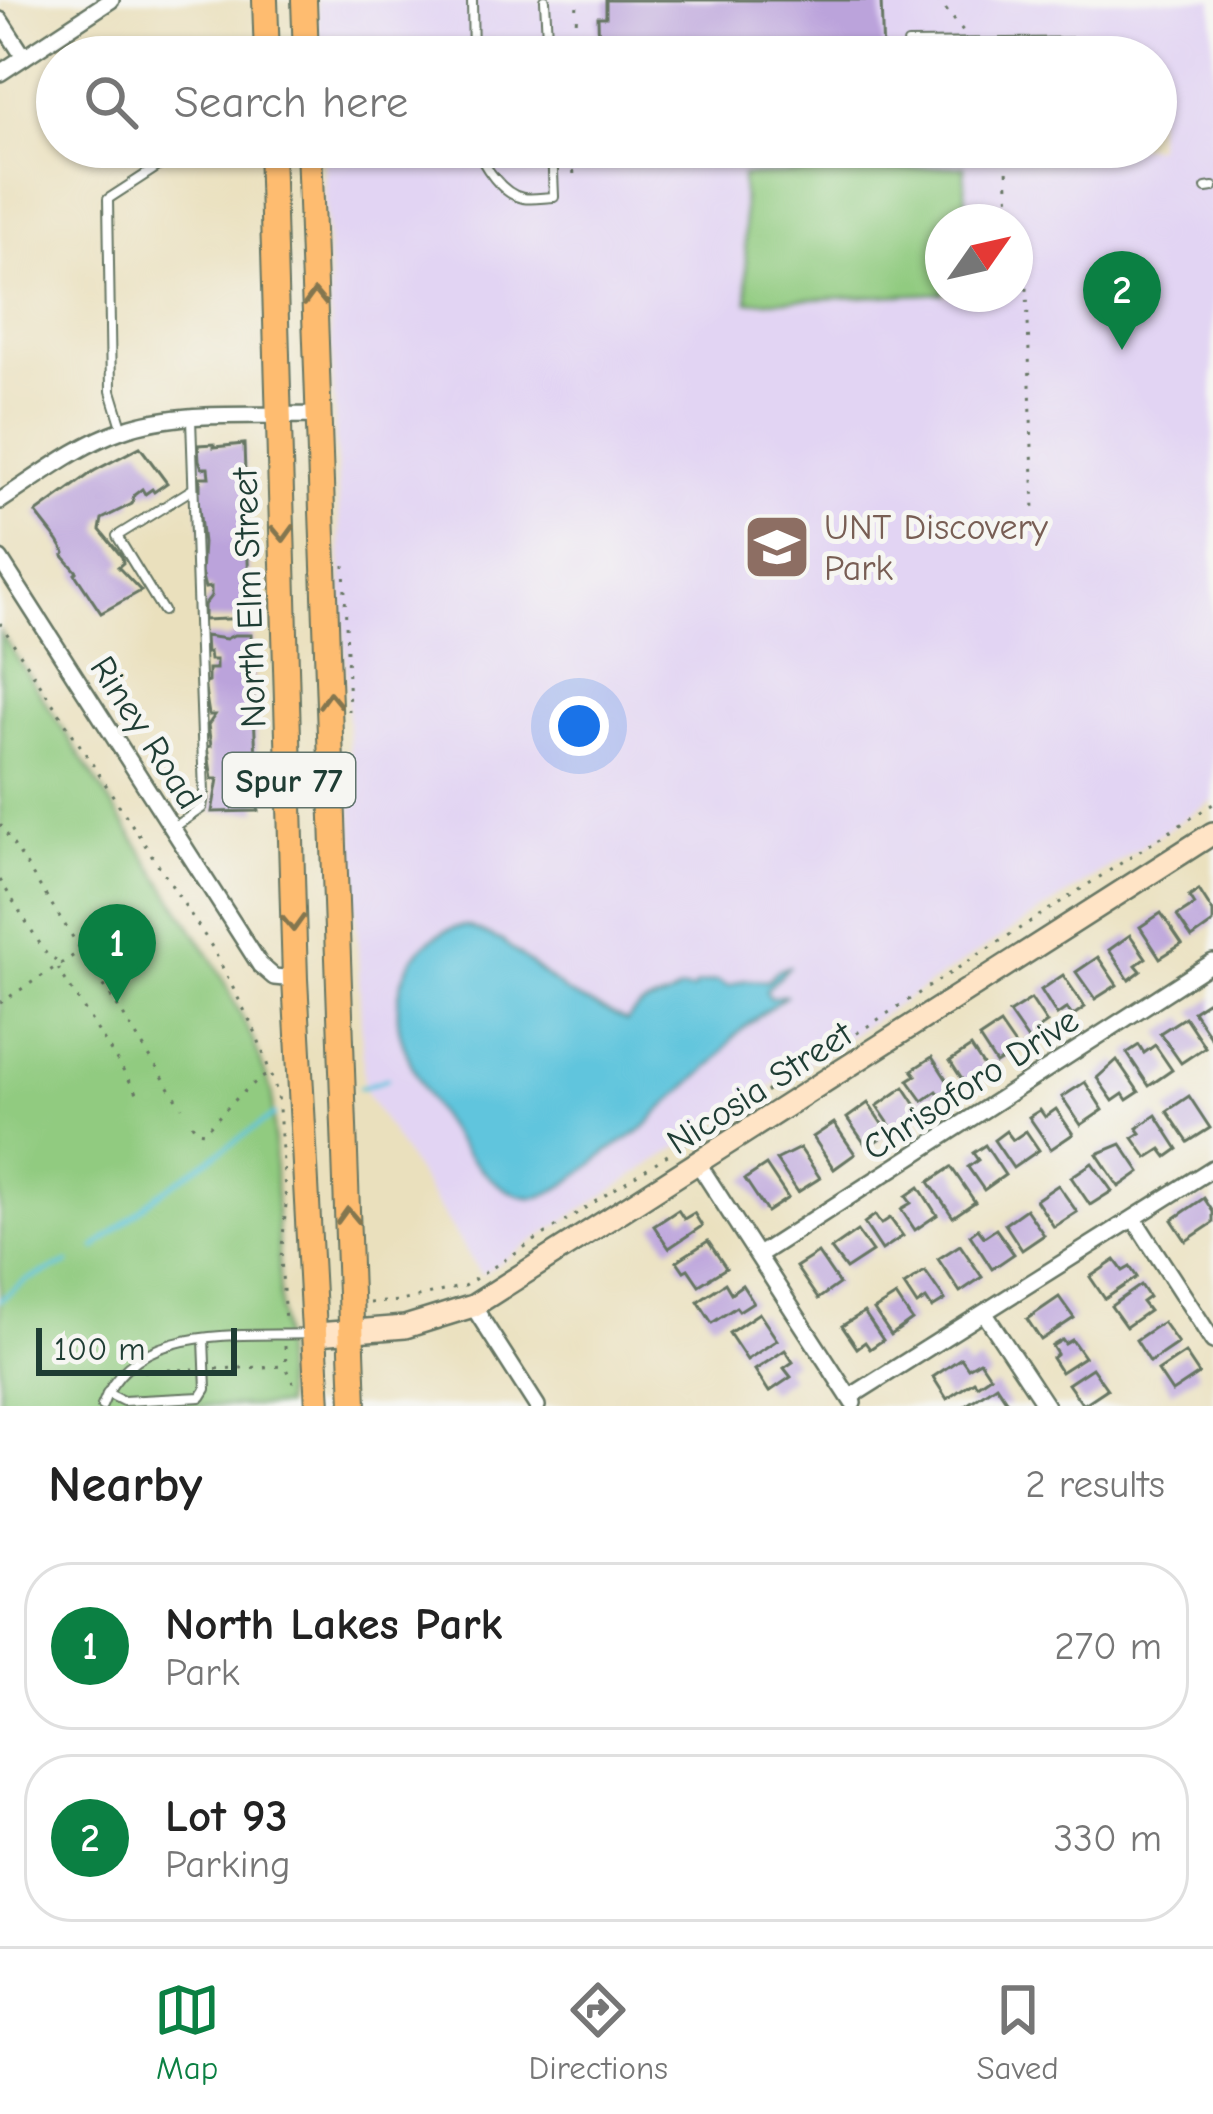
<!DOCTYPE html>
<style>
:root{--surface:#fff;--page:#f2f2f2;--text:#222;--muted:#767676;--line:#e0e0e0;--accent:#0b8043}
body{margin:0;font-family:"Comic Neue",sans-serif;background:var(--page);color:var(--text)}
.compass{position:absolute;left:925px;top:204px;width:108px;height:108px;border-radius:50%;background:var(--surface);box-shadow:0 3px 9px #0004;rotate:56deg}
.scale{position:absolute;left:36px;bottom:30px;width:201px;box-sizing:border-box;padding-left:12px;border:6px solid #1f3d34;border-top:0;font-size:33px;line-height:42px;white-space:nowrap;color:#1f3d34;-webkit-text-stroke:9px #f6f6f2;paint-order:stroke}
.you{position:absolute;left:579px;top:726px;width:42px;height:42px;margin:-30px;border:9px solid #fff;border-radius:50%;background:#1a73e8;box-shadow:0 0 0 18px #1a73e833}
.badge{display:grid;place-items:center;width:78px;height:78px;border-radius:50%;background:var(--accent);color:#fff;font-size:39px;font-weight:700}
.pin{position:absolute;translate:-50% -99px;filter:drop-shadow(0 3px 6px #0008)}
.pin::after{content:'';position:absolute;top:63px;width:42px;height:36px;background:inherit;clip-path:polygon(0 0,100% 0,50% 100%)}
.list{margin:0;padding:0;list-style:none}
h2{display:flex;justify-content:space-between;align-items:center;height:156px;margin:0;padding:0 48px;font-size:51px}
h2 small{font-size:39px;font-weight:400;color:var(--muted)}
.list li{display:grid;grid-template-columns:78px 1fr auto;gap:36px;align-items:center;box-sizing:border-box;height:168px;margin:0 24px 24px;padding:0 24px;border:3px solid var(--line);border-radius:48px}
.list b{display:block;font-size:45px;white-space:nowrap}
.list p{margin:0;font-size:39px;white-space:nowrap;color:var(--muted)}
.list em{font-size:39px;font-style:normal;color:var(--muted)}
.icon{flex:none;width:66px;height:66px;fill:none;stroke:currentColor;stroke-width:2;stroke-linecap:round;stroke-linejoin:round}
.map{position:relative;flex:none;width:1213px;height:1406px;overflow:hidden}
.search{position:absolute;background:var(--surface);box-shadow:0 3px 9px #0004;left:36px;right:36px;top:36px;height:132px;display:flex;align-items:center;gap:30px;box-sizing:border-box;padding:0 42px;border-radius:66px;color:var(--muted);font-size:45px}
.sheet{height:540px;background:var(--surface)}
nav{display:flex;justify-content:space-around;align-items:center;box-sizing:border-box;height:168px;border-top:3px solid var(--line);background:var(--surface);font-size:33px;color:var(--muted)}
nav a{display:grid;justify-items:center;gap:6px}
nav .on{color:var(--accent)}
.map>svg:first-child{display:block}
.built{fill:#e2d4f3;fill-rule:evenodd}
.green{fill:#91cb80;stroke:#58845a;stroke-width:3}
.water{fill:#60c5dd;stroke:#408188;stroke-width:3}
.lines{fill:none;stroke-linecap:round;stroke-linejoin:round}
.stream{stroke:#60c5dd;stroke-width:4.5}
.building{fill:#bba3db}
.lane-casing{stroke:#667664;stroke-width:12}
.street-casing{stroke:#667664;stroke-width:20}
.secondary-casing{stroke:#667664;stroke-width:26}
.primary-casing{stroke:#667664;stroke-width:28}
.path{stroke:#667664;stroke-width:3;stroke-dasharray:3 9;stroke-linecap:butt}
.lane{stroke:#fff;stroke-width:8}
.street{stroke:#fff;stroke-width:15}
.secondary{stroke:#ffe4c6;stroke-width:21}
.primary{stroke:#febc70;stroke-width:24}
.oneway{stroke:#83764f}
.labels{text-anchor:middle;stroke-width:10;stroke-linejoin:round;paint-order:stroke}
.shield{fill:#f6f6f2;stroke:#60746d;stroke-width:3}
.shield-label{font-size:33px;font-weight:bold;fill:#1f3d34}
.education-label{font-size:36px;fill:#785e54;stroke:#f6f6f2;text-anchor:start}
.street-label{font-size:36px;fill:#1f3d34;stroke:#f6f6f2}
</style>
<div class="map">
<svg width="1213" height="1406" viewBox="0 0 1213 1406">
<rect width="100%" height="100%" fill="#f6f6f2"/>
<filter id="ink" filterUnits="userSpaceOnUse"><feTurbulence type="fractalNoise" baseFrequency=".00833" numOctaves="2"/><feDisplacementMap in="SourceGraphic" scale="24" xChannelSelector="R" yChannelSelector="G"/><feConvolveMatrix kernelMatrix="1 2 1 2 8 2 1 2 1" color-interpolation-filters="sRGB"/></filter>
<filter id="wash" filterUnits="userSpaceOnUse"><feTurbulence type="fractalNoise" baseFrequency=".004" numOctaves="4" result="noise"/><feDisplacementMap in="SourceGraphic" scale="48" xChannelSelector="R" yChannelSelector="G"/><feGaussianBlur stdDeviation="2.7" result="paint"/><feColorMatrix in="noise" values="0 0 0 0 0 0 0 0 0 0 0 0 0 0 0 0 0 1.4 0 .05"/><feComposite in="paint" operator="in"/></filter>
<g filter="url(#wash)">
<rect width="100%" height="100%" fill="#eae0bd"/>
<!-- built -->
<path class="built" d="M 317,0 L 1213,0 L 1213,800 L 481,1275 L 364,1089 L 323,147 L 1156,147 L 1156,57 L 319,57 ZM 943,222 L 1015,222 L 1015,294 L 943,294 Z"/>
<!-- green -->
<g class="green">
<path d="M 964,166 L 967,222 L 943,222 L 943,293 L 748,302 L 742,176 Z"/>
<path d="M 0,632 L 217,967 L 252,1038 L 272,1093 L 284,1406 L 0,1406 Z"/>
</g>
<!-- water -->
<path class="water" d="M 467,926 L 502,941 L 567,993 L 627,1021 C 645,994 659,1008 679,990 L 693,990 L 696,985 L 717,981 L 728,986 L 745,980 L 768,981 L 776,971 L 790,966 L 766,990 L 769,998 L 787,995 C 771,1007 752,1020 737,1034 C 728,1042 723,1053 714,1062 C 692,1084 668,1101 648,1124 C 638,1135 622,1141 610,1150 C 591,1165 566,1188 542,1196 C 484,1212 406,1071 399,1027 C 395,1001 401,969 420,950 C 433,936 449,927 467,926 Z"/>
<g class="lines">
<!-- stream -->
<g class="stream">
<path d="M 360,1088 L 387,1079"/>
<path d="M 95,1248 L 157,1195 L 274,1115"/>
<path d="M 0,1300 L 27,1280 L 68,1263"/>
</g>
</g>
<g id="blocks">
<!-- building -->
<g class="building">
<path d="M 606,0 L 881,0 L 883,57 L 608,57 L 599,55 L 598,17 L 606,17 Z"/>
<path d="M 214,444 L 214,447 L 244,444 L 250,618 L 204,620 L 204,605 L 211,596 L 211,587 L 205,588 L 201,573 L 203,543 L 197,491 L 200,490 L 200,477 L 209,477 L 208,468 L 202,468 L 199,460 L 198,445 Z"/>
<path d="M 140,447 L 167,483 L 154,492 L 152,489 L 145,494 L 142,489 L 134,495 L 132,504 L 102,519 L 100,530 L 122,557 L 123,563 L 118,567 L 141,591 L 101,613 L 75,574 L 77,572 L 63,556 L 65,553 L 58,541 L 36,513 L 94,471 Z"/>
<path d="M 234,635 L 251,635 L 258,811 L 212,812 L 218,779 L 212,779 L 207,747 L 211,746 L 208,725 L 215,715 L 209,715 L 204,683 L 208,682 L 208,669 L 216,669 L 216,660 L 210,660 L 209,652 L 206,653 L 205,636 L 226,639 Z"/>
<path d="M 1199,890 L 1213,912 L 1213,923 L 1192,938 L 1177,916 L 1194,905 L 1189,897 Z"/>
<path d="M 1161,913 L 1182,944 L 1160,958 L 1140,927 Z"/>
<path d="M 1130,935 L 1146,958 L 1136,965 L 1141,971 L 1129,980 L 1109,950 Z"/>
<path d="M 1098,957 L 1117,985 L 1095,999 L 1076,972 Z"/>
<path d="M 1063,975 L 1085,1007 L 1072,1016 L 1067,1008 L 1057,1015 L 1041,990 Z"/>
<path d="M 1213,998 L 1213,1041 L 1193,1011 Z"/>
<path d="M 1031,999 L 1047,1023 L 1037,1030 L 1041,1036 L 1030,1043 L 1009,1013 Z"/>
<path d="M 1185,1017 L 1205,1047 L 1181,1063 L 1160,1033 Z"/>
<path d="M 1000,1024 L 1018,1050 L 996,1064 L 979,1038 Z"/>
<path d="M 1139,1045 L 1144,1053 L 1155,1045 L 1172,1070 L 1149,1086 L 1127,1053 Z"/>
<path d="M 971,1047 L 986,1070 L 965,1084 L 950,1061 Z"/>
<path d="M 932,1057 L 954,1091 L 943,1099 L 937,1091 L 923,1101 L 908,1080 L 916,1075 L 912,1070 Z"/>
<path d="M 1117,1060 L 1139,1092 L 1127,1100 L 1123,1094 L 1113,1101 L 1097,1078 Z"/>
<path d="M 1085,1082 L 1103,1110 L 1081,1125 L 1062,1097 Z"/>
<path d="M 904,1087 L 921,1113 L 894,1131 L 877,1106 Z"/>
<path d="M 1189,1096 L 1210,1128 L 1188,1142 L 1167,1111 Z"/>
<path d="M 868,1103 L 888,1133 L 867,1147 L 847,1118 Z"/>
<path d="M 1056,1109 L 1073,1134 L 1051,1149 L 1029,1117 L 1040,1110 L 1045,1117 Z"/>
<path d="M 1156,1115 L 1178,1149 L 1167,1157 L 1161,1149 L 1147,1158 L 1133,1138 L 1141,1133 L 1137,1128 Z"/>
<path d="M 834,1123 L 855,1154 L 834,1169 L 813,1137 Z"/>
<path d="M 1006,1131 L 1013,1140 L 1026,1131 L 1039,1150 L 1013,1168 L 994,1140 Z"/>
<path d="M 1121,1144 L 1140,1172 L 1119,1187 L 1097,1154 Z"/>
<path d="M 985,1145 L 1005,1175 L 984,1190 L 968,1167 L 978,1160 L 973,1153 Z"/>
<path d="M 800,1148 L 820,1178 L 798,1192 L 776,1160 Z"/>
<path d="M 1092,1163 L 1112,1191 L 1090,1205 L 1071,1177 Z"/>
<path d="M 766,1165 L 788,1198 L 767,1212 L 745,1179 Z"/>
<path d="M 951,1167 L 975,1202 L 953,1217 L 929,1182 Z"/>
<path d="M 1058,1185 L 1077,1212 L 1054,1227 L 1036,1200 Z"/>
<path d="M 919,1187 L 937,1215 L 915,1230 L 901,1209 L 911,1203 L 906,1196 Z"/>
<path d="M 1204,1198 L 1213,1212 L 1213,1223 L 1186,1241 L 1172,1220 Z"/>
<path d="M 1026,1209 L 1044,1235 L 1022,1250 L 1005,1224 Z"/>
<path d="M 678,1210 L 684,1219 L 694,1213 L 702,1226 L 669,1248 L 654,1226 Z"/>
<path d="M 875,1215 L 881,1224 L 890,1218 L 903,1236 L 882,1250 L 864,1223 Z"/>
<path d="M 978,1229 L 984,1237 L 996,1229 L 1014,1254 L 992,1269 L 970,1235 Z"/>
<path d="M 857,1231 L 872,1252 L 846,1269 L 831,1249 Z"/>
<path d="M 708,1241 L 726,1268 L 699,1285 L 688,1269 L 684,1271 L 677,1261 Z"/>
<path d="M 960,1245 L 982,1277 L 960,1292 L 938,1259 Z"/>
<path d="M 818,1253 L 839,1284 L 818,1299 L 796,1267 Z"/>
<path d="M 1115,1260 L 1123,1271 L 1130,1267 L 1137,1277 L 1105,1299 L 1090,1277 Z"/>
<path d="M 925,1271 L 945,1300 L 932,1308 L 926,1299 L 917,1305 L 904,1285 Z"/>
<path d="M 725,1283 L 731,1293 L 742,1285 L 753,1302 L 739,1311 L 736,1307 L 712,1323 L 698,1301 Z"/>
<path d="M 1141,1285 L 1149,1297 L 1142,1302 L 1149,1311 L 1126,1327 L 1111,1306 Z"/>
<path d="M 896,1296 L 912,1320 L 891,1335 L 874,1310 Z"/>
<path d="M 1059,1297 L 1074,1318 L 1041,1340 L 1027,1319 Z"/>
<path d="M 864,1312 L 883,1340 L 870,1349 L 865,1342 L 857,1348 L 842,1326 Z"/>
<path d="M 759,1313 L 777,1340 L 747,1360 L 729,1333 Z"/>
<path d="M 1163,1322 L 1178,1343 L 1150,1362 L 1136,1340 Z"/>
<path d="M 1062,1340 L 1065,1344 L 1072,1340 L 1084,1357 L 1061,1372 L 1052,1358 L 1057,1354 L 1052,1346 Z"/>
<path d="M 785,1350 L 793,1362 L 784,1368 L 791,1377 L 769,1392 L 755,1370 Z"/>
<path d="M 1185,1353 L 1199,1374 L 1172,1392 L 1158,1371 Z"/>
<path d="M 961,1358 L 968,1368 L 980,1361 L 990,1376 L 977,1385 L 974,1381 L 947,1399 L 933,1377 Z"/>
<path d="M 1092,1368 L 1107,1389 L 1083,1405 L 1068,1384 Z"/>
<path d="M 996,1385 L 1010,1406 L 965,1406 Z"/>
</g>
</g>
</g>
<g filter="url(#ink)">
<use href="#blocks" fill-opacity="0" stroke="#667664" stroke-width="3"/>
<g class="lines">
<defs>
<g id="lane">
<path d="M 472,0 L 473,57"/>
<path d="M 545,0 L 548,57"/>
<path d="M 908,44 L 1119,42"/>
<path d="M 477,147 C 482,165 503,195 523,198 C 533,200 545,197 554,197 L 552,147"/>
<path d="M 1206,188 L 1213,187"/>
<path d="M 123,430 L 111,391 L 108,199 L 188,147"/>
<path d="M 163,611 L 117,536 L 191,490"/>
<path d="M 173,828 L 202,808 L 204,794 L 191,419"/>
<path d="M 107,1393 L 123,1401 L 201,1397 L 206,1389 L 204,1339"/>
<path d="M 102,1406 C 132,1322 240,1337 311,1334"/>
</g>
<g id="street">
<path d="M 0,20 L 24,57"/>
<path d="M 0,73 L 111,0"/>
<path d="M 0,501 C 39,476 78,445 122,430 C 182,409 257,417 320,415"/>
<path d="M 0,559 L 260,965 L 274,977 L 295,979"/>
<path d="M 699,1165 L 853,1403"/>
<path d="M 1134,1219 L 1213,1341"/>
<path d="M 760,1254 L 1213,962"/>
<path d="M 473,1306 L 537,1406"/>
<path d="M 985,1314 L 1046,1406"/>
<path d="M 850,1397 L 1213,1168"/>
</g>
<path id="secondary" d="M 317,1334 L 405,1327 L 473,1306 L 1213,833"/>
<g id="primary">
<path d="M 265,0 L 267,57"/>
<path d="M 304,0 L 306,57"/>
<path d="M 271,147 L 295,979 L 318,1406"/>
<path d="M 309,147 L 354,1406"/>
</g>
</defs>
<!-- lane casing -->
<use href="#lane" class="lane-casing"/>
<!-- street casing -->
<use href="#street" class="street-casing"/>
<!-- secondary casing -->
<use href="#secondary" class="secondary-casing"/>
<!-- primary casing -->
<use href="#primary" class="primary-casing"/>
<!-- path -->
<g class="path">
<path d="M 938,0 L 964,32"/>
<path d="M 575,57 L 577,0"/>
<path d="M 573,147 L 574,182"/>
<path d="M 1006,147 L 1009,210 L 1014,210 L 1014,222"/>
<path d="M 1007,155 L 1113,151"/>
<path d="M 1015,227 L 1025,226 L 1034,511"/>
<path d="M 344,565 L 349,711"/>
<path d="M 0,623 L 212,947 L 256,1033 L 278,1095 L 286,1204 L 281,1258 L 285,1322"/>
<path d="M 0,824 L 182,1107"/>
<path d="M 0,880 L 47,955 L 58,961 L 59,970 L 138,1094"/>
<path d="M 0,1003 L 79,952"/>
<path d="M 192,1124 L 196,1131 L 204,1132 C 219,1117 251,1080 270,1074"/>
<path d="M 369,1303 L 401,1301 L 464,1286 L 1213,804"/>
<path d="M 285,1346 L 286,1366 L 296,1390"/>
<path d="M 216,1369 L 286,1366"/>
<path d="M 144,1371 L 194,1369"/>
</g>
<!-- lane -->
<use href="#lane" class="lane"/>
<!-- street -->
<use href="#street" class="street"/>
<!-- secondary -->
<use href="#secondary" class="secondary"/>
<!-- primary -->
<use href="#primary" class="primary"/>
</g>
<!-- one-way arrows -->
<defs><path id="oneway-chevron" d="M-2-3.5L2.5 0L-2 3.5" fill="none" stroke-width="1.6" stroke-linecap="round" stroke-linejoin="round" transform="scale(3)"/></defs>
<g class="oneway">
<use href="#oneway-chevron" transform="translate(315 298) rotate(-92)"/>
<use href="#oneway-chevron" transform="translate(283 533) rotate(88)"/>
<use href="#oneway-chevron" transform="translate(330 700) rotate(-92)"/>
<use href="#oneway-chevron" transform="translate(293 923) rotate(88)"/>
<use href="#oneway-chevron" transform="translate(348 1216) rotate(-92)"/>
</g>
</g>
<!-- icons -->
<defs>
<symbol id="university-square" viewBox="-11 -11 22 22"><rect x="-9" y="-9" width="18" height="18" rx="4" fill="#8d6e63" stroke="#f6f6f2"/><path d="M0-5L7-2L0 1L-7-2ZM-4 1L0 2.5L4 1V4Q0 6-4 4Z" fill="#fff"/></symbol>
</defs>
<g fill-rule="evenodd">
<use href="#university-square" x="739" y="509" width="76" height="76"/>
</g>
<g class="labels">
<!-- shield labels -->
<rect class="shield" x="223" y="753" width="132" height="54" rx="9"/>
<g class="shield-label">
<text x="289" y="792">Spur 77</text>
</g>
<!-- education labels -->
<g class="education-label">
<text x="824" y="539">UNT Discovery<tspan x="824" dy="41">Park</tspan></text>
</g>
<!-- street labels -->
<g class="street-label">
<text transform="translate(248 598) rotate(-92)" y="13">North Elm Street</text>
<text transform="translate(147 732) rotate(57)" y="13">Riney Road</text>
<text transform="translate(970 1083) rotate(-33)" y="13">Chrisoforo Drive</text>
<text transform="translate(759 1087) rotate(-33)" y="13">Nicosia Street</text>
</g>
</g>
</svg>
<svg class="compass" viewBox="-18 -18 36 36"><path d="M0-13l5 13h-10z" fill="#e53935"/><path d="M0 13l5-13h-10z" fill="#767676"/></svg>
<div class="scale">100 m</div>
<div class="you"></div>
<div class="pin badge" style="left:117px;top:1003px">1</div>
<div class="pin badge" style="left:1122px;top:350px">2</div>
<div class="search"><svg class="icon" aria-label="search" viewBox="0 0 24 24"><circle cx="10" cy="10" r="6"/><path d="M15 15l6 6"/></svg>Search here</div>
</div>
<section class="sheet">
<h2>Nearby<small>2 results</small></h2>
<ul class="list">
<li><span class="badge">1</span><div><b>North Lakes Park</b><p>Park</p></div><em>270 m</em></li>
<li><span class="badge">2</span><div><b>Lot 93</b><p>Parking</p></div><em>330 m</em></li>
</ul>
</section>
<nav>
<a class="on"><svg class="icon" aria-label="map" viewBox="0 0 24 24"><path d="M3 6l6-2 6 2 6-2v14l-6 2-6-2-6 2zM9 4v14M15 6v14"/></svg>Map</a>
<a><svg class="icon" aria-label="directions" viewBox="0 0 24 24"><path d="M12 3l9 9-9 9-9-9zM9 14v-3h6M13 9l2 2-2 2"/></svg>Directions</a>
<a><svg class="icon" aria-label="saved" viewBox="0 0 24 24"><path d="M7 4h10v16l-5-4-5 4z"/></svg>Saved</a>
</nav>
